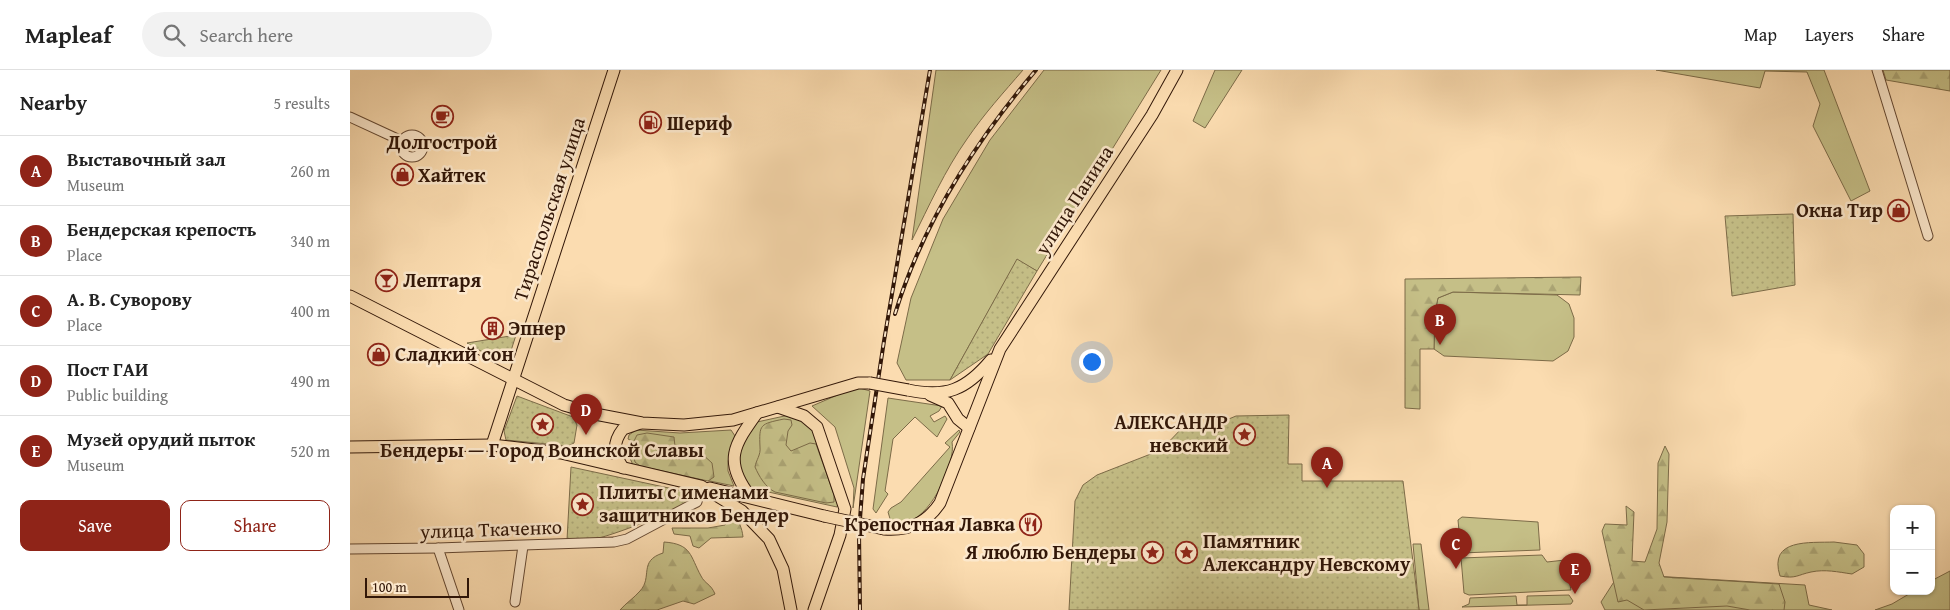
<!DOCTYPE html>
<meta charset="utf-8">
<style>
:root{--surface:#fff;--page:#f2f2f2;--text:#222;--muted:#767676;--line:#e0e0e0;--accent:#8f2418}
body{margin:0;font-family:"Gentium Book Plus",serif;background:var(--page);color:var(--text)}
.controls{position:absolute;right:15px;bottom:15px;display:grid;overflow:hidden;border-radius:10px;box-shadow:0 1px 4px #0004}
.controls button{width:45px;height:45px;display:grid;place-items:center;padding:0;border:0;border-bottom:1px solid var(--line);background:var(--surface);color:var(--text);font:25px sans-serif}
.scale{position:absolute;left:15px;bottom:12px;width:104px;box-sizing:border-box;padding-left:5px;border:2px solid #321708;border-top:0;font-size:14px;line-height:18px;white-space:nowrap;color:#321708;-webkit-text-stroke:4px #fce8cc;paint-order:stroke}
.you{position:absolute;left:741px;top:291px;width:18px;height:18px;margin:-12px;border:4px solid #fff;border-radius:50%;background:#1a73e8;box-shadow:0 0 0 8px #1a73e833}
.badge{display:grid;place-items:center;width:32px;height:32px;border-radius:50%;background:var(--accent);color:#fff;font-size:16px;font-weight:700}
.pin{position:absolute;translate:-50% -41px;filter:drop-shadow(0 1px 2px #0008)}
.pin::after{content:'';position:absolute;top:26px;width:18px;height:15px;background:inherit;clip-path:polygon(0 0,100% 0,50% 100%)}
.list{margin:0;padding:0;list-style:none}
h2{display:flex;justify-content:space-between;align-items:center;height:65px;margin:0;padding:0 20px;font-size:21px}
h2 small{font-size:16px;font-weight:400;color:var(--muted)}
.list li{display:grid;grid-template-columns:32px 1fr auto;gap:15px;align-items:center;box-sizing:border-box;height:70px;padding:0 20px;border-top:1px solid var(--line)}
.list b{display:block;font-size:19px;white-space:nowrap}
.list p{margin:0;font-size:16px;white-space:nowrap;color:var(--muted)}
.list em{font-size:16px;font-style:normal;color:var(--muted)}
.actions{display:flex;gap:10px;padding:15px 20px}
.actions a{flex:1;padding:11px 0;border:1px solid var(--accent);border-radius:10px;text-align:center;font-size:18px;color:var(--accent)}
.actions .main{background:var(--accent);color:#fff}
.icon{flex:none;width:28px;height:28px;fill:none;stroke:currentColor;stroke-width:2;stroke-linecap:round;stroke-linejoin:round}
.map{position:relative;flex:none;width:1600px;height:540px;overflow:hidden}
header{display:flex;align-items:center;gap:30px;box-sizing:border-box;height:70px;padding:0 25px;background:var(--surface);border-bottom:1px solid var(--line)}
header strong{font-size:24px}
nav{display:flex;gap:28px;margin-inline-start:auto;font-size:18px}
.search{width:350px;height:45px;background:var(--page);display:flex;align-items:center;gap:12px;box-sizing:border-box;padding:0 18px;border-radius:28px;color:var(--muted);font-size:19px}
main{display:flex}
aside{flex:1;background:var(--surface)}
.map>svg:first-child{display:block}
.grass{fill:#c5bf87;stroke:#7c6b48}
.forest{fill:url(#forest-firs);stroke:#7c6b48}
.park{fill:url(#park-dots);stroke:#7c6b48}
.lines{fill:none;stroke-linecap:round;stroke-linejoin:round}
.minor-casing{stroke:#644832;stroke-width:11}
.major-casing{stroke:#321708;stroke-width:13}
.minor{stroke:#fce8cc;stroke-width:9}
.major{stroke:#fbdcb0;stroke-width:11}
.rail-casing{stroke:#321708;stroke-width:4}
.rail{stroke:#fce8cc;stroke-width:2;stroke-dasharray:5.5;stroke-linecap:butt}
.major-bridge-casing{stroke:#321708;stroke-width:13;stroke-linecap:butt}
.major-bridge{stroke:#fbdcb0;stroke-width:11}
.labels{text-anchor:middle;stroke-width:5;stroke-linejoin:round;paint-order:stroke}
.poi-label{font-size:20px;font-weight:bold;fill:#321708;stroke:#fce8cc;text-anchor:start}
.street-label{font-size:20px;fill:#321708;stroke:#fce8cc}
</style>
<header>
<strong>Mapleaf</strong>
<div class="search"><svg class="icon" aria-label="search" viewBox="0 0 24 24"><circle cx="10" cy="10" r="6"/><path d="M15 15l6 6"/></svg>Search here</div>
<nav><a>Map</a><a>Layers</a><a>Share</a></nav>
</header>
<main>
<aside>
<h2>Nearby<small>5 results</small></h2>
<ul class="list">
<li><span class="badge">A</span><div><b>Выставочный зал</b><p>Museum</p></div><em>260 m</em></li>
<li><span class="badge">B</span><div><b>Бендерская крепость</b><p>Place</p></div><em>340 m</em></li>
<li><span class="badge">C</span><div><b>А. В. Суворову</b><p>Place</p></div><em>400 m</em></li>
<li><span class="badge">D</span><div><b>Пост ГАИ</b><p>Public building</p></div><em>490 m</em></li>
<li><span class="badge">E</span><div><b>Музей орудий пыток</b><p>Museum</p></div><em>520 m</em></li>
</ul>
<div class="actions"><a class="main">Save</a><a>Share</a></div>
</aside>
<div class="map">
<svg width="1600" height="540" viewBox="0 0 1600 540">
<defs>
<pattern id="forest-firs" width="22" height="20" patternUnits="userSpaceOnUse" patternTransform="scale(1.25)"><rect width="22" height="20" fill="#c5bf87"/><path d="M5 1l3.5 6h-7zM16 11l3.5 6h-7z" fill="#aaa373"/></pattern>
<pattern id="park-dots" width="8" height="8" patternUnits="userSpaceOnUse" patternTransform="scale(1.25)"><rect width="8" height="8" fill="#c5bf87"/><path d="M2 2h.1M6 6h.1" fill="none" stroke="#aaa373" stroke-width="1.8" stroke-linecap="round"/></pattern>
</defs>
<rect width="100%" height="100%" fill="#fbdcb0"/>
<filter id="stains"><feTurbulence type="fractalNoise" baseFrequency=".004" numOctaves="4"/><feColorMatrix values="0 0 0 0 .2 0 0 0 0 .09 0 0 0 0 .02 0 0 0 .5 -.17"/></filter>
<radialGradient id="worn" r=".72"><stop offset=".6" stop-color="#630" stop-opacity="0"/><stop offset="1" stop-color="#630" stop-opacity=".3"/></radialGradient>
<!-- grass -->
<g class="grass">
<path d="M 586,0 L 673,0 C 654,22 634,44 617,69 C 595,100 579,136 562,170 Z"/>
<path d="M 694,0 L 811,0 L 687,201 L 667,190 L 600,310 L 556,310 L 547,293 L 561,228 L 593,149 L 640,70 Z"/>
<path d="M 865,0 L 892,0 L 855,58 L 843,51 Z"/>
<path d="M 1306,0 L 1474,0 L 1520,121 L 1501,131 L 1463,56 L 1470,34 L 1457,2 L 1415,1 L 1410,18 Z"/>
<path d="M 1103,222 L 1207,225 L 1219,234 L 1224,248 L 1224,267 L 1218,281 L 1203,291 L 1094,286 L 1084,279 L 1085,242 L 1088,228 Z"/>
<path d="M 506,317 L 520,321 L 503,438 L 504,418 L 485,357 L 462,336 Z"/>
<path d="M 538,328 L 592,336 L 589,341 L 580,346 L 584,352 L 595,346 L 597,349 L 587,367 L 565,347 L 543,369 L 535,421 L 538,424 L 526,443 L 523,439 Z"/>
<path d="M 439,345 L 463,357 L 488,433 L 487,437 L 400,418 L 392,410 L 387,385 L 389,374 L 407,352 Z"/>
<path d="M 286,360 L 330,363 L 381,360 L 385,366 L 378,391 L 378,401 L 384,416 L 283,395 L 278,384 L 289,381 L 288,374 L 278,369 L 279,365 Z"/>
<path d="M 609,360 L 610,362 L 602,372 C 606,394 582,443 560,451 C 555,453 547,452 541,452 L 538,442 L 541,438 L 551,432 L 600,377 L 595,373 Z"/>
<path d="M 1112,447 L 1188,452 L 1190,480 L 1111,483 L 1108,450 Z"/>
<path d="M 1063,474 L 1071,474 L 1079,540 L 1069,540 Z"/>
<path d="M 1192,485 L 1197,492 L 1215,490 L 1221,520 L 1119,525 L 1114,523 L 1111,488 Z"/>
<path d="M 1600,501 L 1600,540 L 1525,540 L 1542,534 L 1564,521 L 1581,521 L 1581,511 Z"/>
<path d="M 1269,504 L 1455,515 L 1459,535 L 1482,540 L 1255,540 L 1251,532 Z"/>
<path d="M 1219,525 L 1223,531 L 1221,534 L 1112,537 L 1119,534 L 1120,528 L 1166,526 L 1167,535 L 1177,535 L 1177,526 Z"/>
</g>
<!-- forest -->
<g class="forest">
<path d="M 1533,0 L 1600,0 L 1600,21 L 1536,10 Z"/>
<path d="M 1231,207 L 1230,225 L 1103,222 L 1088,228 L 1085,242 L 1084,279 L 1070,279 L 1070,339 L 1055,338 L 1055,209 Z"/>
<path d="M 434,349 L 441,350 L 442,355 L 438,361 L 436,375 L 441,381 L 460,373 L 466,374 L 484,425 L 484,432 L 476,433 L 425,422 C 415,417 409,406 405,397 C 406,390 411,385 410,377 C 409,354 410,354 434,349 Z"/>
<path d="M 297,363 L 324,367 L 326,386 L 329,390 L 336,383 L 351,383 L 362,393 L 364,407 L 358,411 L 290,396 L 285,392 L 283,383 L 289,381 L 288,374 L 284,371 L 287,365 Z"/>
<path d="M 1315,376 L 1319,384 L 1317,452 L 1309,493 L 1314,507 L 1429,514 L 1435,532 L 1434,540 L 1400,540 L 1377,536 L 1294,540 L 1277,530 L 1268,532 L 1252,461 L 1255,454 L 1277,455 L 1276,436 L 1284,442 L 1282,491 L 1295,492 L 1307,459 L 1308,393 Z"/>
<path d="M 377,442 L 383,443 C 389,451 392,458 393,467 L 361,468 L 349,478 L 343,476 L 340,466 L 324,464 L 322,458 L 358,458 L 375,455 L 378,449 Z"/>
<path d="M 314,472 C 342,474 340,486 351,506 C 355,514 361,514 365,524 L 344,534 L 333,531 L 307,540 L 270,540 C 276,533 284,528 290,521 C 303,507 288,491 313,483 Z"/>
<path d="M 1484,472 L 1507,475 L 1514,484 L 1514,497 L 1502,504 C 1488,502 1475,499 1461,502 C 1447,505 1446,509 1430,506 C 1418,468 1460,473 1484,472 Z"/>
</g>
<!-- park -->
<g class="park">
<path d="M 1443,144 L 1445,215 L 1382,226 L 1375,146 Z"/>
<path d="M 667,189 L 687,201 L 638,284 L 600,310 Z"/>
<path d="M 166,265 L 159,287 L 148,291 L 117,273 Z"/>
<path d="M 167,326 L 223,347 L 227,355 L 224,373 L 218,376 L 156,370 L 154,361 Z"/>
<path d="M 939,345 L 938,394 L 952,394 L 952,411 L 1053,411 L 1069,540 L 719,540 L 725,431 L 733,415 L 747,405 L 811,380 L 835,355 L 869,362 L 874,351 L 886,346 Z"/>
<path d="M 221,397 L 328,420 L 343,427 C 336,438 257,468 240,470 C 233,470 225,470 217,470 Z"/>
</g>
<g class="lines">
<defs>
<g id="minor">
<path d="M 1527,0 L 1578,166"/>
<path d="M 0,47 L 52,71"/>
<circle cx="62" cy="76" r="11"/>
<path d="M 88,478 L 109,540"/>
<path d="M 0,479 L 88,478 L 264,472 L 277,469 L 339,436 L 347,432 L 351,416"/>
<path d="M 165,532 L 173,476"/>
</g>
<g id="major">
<path d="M 0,226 L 214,335 L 245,344 L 292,353 L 334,355 L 383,350 L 508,313 L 520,313"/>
<path d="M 558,320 C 596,328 616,320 641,290"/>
<path d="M 580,325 L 598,333 L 608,349 L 619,358"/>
<path d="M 428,337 L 454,346 L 467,357 L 495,439 L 490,465 L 464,540"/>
<path d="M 142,375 L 264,0"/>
<path d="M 0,377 L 142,375 L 211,383 L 351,416 L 392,441 L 419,469 L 433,499 L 441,540"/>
<path d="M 273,398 C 264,384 262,373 273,359 L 290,353"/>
<path d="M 360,418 L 474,446"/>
<path d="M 400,426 C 373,391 384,375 407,343"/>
<path d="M 534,459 C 558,461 576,454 590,433 L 650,279 L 802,45 L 827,0"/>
</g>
</defs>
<!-- minor casing -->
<use href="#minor" class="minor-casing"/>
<!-- major casing -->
<use href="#major" class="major-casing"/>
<!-- minor -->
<use href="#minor" class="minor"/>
<!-- major -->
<use href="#major" class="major"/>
<defs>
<g id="rail">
<path d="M 545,244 C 573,152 625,72 686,0"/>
<path d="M 510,540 L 509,462 L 513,409 L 534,271 L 580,0"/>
</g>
</defs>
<!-- rail casing -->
<use href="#rail" class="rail-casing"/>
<!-- rail -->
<use href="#rail" class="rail"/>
<defs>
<g id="major-bridge">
<path d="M 520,313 L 558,320"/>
<path d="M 474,446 L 534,459"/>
</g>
</defs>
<!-- major-bridge casing -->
<use href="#major-bridge" class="major-bridge-casing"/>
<!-- major-bridge -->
<use href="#major-bridge" class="major-bridge"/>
</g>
<!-- icons -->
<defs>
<symbol id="cafe-ring" viewBox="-11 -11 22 22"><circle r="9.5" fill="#fce8cc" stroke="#8f2418" stroke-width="1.5"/><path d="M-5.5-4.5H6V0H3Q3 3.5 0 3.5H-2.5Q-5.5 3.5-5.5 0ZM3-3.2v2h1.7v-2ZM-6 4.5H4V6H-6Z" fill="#8f2418"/></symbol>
<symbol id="fuel-ring" viewBox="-11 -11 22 22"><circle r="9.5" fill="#fce8cc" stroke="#8f2418" stroke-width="1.5"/><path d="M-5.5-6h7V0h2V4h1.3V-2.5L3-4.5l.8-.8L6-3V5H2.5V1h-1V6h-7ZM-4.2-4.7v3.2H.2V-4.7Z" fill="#8f2418"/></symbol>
<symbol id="shop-ring" viewBox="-11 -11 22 22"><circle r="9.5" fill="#fce8cc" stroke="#8f2418" stroke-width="1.5"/><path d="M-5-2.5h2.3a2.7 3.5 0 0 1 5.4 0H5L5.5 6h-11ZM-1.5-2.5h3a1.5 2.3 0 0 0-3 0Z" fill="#8f2418"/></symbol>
<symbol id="bar-ring" viewBox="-11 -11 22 22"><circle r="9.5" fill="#fce8cc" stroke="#8f2418" stroke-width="1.5"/><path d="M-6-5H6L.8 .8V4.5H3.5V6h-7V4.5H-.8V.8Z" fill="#8f2418"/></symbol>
<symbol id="building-ring" viewBox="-11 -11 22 22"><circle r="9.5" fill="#fce8cc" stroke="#8f2418" stroke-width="1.5"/><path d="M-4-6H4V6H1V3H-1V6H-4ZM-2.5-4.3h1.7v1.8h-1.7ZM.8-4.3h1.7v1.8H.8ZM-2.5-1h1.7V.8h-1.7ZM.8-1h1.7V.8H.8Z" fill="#8f2418"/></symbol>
<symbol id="sight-ring" viewBox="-11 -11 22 22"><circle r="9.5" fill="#fce8cc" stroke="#8f2418" stroke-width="1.5"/><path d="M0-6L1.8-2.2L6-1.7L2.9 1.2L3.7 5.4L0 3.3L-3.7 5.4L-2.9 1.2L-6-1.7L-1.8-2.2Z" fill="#8f2418"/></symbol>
<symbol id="restaurant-ring" viewBox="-11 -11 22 22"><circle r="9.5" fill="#fce8cc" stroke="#8f2418" stroke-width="1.5"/><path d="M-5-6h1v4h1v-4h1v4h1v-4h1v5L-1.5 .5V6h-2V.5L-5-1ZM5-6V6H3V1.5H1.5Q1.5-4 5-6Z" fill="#8f2418"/></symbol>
</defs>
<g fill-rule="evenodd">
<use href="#cafe-ring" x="80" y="34" width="25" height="25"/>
<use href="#fuel-ring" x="288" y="40" width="25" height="25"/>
<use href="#shop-ring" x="40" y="92" width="25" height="25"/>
<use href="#shop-ring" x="1536" y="128" width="25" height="25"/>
<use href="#bar-ring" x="24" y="198" width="25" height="25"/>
<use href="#building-ring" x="130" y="246" width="25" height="25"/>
<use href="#shop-ring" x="16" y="272" width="25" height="25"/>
<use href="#sight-ring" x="180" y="342" width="25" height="25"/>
<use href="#sight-ring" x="882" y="352" width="25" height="25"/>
<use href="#sight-ring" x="220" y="422" width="25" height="25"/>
<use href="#restaurant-ring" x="668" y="442" width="25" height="25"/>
<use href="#sight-ring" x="790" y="470" width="25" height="25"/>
<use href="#sight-ring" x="824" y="470" width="25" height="25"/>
</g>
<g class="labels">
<!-- poi labels -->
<g class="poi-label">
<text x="317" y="60">Шериф</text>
<text x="92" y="79" text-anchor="middle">Долгострой</text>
<text x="68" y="112">Хайтек</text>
<text x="1533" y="147" text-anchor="end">Окна Тир</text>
<text x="53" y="217">Лептаря</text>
<text x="158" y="265">Эпнер</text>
<text x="45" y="291">Сладкий сон</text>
<text x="878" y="359" text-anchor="end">АЛЕКСАНДР<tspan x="878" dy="23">невский</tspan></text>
<text x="192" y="387" text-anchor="middle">Бендеры — Город Воинской Славы</text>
<text x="249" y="429">Плиты с именами<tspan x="249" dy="23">защитников Бендер</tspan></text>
<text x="665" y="461" text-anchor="end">Крепостная Лавка</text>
<text x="853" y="478">Памятник<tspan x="853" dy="23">Александру Невскому</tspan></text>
<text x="786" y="489" text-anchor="end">Я люблю Бендеры</text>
</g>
<!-- street labels -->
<g class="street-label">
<text transform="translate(724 130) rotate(-57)" y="7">улица Панина</text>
<text transform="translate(199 139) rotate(-72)" y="7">Тираспольская улица</text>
<text transform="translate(141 459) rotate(-2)" y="7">улица Ткаченко</text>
</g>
</g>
<rect width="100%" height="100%" filter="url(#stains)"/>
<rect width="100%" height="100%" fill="url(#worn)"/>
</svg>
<div class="controls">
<button>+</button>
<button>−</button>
</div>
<div class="scale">100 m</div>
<div class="you"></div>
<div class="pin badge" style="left:977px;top:418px">A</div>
<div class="pin badge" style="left:1090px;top:275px">B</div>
<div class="pin badge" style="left:1106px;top:499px">C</div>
<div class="pin badge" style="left:236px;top:365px">D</div>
<div class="pin badge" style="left:1225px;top:524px">E</div>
</div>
</main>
